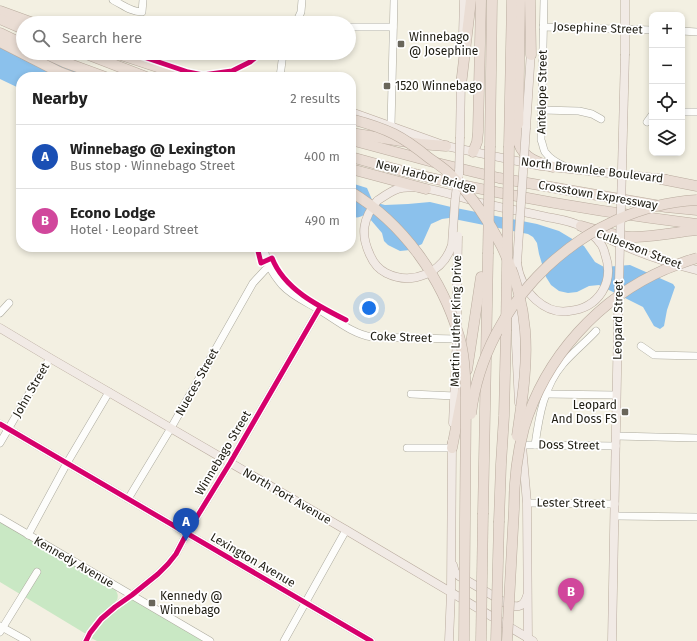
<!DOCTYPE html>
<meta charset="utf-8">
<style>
:root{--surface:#fff;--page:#f6f6f6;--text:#222;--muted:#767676;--line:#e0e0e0;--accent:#69665b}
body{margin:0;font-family:"Fira Sans",sans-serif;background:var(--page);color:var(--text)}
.controls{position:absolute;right:12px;top:12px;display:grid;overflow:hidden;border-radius:8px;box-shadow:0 2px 6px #0003}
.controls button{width:36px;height:36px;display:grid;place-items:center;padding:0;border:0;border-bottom:1px solid var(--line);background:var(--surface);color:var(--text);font:20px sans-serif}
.you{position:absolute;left:369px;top:308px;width:14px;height:14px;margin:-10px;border:3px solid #fff;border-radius:50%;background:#1a73e8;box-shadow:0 0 0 6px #1a73e833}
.badge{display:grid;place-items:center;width:26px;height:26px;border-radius:50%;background:var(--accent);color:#fff;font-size:13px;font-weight:700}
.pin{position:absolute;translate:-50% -33px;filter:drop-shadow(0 1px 2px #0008)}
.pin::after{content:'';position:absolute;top:21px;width:14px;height:12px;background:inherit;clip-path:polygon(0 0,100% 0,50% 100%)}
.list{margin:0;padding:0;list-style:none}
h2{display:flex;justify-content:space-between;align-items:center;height:52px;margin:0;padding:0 16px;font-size:17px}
h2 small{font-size:13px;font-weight:400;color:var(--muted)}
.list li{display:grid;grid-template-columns:26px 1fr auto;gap:12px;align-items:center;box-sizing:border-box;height:64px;padding:0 16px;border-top:1px solid var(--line)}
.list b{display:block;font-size:15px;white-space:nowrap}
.list p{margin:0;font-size:13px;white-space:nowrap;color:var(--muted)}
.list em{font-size:13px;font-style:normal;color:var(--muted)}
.icon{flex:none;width:22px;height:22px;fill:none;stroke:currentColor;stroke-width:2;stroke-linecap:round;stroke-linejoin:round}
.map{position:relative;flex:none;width:697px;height:641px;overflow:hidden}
.search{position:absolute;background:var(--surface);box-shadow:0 2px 6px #0003;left:16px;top:16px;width:340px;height:44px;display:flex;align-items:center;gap:10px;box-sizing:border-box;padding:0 14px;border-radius:22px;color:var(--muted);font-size:15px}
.panel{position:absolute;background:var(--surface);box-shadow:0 2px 6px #0003;left:16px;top:72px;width:340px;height:180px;border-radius:16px}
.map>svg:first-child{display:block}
.green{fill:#c9e8c4}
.water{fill:#8bc1ec}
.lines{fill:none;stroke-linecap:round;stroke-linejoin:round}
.minor-casing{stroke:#acaa9e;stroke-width:8}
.major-casing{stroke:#b9ab9e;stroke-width:9}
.highway-casing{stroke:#b9ab9e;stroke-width:11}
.minor{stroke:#fdfdfb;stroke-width:7}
.major{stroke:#f1eae5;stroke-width:8}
.highway{stroke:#eaddd4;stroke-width:10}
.major-bridge-casing{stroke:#b9ab9e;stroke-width:9;stroke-linecap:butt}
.highway-bridge-casing{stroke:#b9ab9e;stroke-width:11;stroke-linecap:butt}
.major-bridge{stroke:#f1eae5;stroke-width:8}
.highway-bridge{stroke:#eaddd4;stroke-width:10}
.cycleway-casing{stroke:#fff;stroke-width:8}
.cycleway{stroke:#d6006c;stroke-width:5}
.poi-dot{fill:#69665b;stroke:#fff;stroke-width:1.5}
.labels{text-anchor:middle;stroke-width:3.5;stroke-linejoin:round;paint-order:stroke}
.street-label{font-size:12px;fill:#1e1c12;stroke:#fff}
.poi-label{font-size:12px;fill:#1e1c12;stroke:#fff;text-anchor:start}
</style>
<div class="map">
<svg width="697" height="641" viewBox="0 0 697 641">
<rect width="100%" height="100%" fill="#f3f0e2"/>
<!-- green -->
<g class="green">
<path d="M 0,522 L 114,588 C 117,592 119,595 117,600 L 97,619 L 86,634 L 0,582 Z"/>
<path d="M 131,599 L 133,600 L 203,641 L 97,641 L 91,638 L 100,625 L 108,616 Z"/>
</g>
<!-- water -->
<g class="water">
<path d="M 0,34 L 23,53 L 40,53 L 90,77 L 21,77 L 21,89 L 0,79 Z"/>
<path d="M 351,183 L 367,188 L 373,202 L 385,205 L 408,204 L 430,202 L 451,207 L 537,224 L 559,231 L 584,246 L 595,262 L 604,267 L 630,265 L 673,284 L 675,287 L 667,310 L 664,326 L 660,329 L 654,326 L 643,307 L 599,285 L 589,286 L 577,292 L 568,293 L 559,291 L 551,285 L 546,277 L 539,254 L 537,243 L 533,237 L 528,234 L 449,218 L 442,219 L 431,224 L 422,244 L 410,250 L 400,251 L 388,245 L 384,241 L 382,233 L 370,219 L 364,215 C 359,218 356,218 351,216 Z"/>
</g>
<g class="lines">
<defs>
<g id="minor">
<path d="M 113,0 C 123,5 131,12 142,12 L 143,0"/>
<path d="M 544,0 L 541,140 C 543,144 543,149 545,152 C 550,159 559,164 566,167"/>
<path d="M 296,23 L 301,12 L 302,0"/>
<path d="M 349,27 L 393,27"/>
<path d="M 543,27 L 652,30"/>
<path d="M 682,31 L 697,32"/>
<path d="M 280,77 L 283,53"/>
<path d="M 542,110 L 579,111 L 592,114 L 601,119"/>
<path d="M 682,112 L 697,112"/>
<path d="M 647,122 L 652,115"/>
<path d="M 391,126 L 394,0"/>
<path d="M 264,247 C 266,263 272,273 282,285 C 292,296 306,302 318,309 C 335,319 352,334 372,337 L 457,339"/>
<path d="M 0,313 L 9,303"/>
<path d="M 641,346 L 654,355 L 697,356"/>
<path d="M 411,394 L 455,396"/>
<path d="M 546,394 L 616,395"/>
<path d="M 0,424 L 371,641"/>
<path d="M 616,436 L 697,438"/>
<path d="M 0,443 L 50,358"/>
<path d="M 522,445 L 535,445 L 616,446"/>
<path d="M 535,445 C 539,416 544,386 563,364 C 573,352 586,342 596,331"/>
<path d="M 407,448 L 452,448"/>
<path d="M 128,499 L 171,428 L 253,283 L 265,270 L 269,267"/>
<path d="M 527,503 L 615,504"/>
<path d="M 615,516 L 697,517"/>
<path d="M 0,518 L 210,641"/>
<path d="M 28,535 L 67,463 L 109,392"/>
<path d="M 0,626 L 27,641"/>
<path d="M 0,632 L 37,572"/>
<path d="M 86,641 L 90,633 L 101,619 L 115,607 L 132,595 L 158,574 L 168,564 L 176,554 L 187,533 L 230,463 L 319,309"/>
<path d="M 284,641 L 346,530"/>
</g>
<g id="major">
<path d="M 463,35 L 464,0"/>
<path d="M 625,54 L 625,0"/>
<path d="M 351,112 L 446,146 L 541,166 L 666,179"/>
<path d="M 526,128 L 531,51"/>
<path d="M 460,137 L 461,79"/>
<path d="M 377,201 C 383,197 388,193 395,190 C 419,181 458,197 481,203 C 503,208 525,212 547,217 C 557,219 573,221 582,227 C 588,231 596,237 600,243 C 603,246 604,250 605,254 C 615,282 599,308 569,311 C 557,313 545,308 536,300 C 525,290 519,278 517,263"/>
<path d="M 596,233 C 628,249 663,262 697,270"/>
<path d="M 516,302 L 516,344 L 519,403"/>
<path d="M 457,325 L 457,287"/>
<path d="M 0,328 L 50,358 L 346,530 L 533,641"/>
<path d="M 453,423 L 457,336"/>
<path d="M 522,446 L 527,503 L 528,641"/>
<path d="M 453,565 L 455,572 L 459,576 L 509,605 C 519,608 524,606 527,596"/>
<path d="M 449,641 L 451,592 L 452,442"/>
<path d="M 612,641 L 618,321"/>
</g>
<g id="highway">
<path d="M 520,0 L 518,135 C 518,138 518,141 519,144 C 524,159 540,163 553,167"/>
<path d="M 530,0 L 531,55"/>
<path d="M 0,11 L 33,23"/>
<path d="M 0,19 L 23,29"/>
<path d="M 0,33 L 23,44"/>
<path d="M 0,42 L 59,72 L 72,77"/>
<path d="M 44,53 L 64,62 L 105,77"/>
<path d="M 84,53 L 146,77"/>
<path d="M 115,53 L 188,77"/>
<path d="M 461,85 L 471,0"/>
<path d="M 351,133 L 420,144 L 446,146"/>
<path d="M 351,140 L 433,162 L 499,178 L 666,207 L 697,210"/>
<path d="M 490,146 L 492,0"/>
<path d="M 509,146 L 512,0"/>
<path d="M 473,152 L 477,142 L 478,132 L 481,0"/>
<path d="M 351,157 C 376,164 402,171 427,177 C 516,198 607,213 697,224"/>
<path d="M 351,169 L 426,189"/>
<path d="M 661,179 L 697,186"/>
<path d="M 581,226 C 598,231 615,236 632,237 C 654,237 676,232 697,230"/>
<path d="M 467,370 L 481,277"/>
<path d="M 452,448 L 463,391"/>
<path d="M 483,513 L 488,254"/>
<path d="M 499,521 L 501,464 L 504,416 L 506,331"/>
</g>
</defs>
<!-- minor casing -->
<use href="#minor" class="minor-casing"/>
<!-- major casing -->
<use href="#major" class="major-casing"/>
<!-- highway casing -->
<use href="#highway" class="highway-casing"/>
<!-- minor -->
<use href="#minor" class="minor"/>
<!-- major -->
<use href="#major" class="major"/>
<!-- highway -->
<use href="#highway" class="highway"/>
<defs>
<g id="major-bridge">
<path d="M 459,175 L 460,137"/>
<path d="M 377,201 C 363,218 360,234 370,255 C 373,262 378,269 386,273 C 412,286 443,273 452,245 L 455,201 L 459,171"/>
<path d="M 517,263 L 526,128"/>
<path d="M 457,287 L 458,236"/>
<path d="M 618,321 L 625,54"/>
</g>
<g id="highway-bridge">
<path d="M 351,119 C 366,123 380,127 394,134 C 406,140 418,149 429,158 C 436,163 444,168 451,175 C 492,217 520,271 525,330 C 528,365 522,401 517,436"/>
<path d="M 351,192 C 403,223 442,278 459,336 C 465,356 465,376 466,397 L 464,641"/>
<path d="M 488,254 L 490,146"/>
<path d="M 506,331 L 509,146"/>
<path d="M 471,414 C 484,302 584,206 697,200"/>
<path d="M 481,641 L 483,513"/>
<path d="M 496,641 L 499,521"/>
<path d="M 507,641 L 514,509 C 514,482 517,454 524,428 C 545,357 599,298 666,269 C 676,265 686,261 697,258"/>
</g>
</defs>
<!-- major-bridge casing -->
<use href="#major-bridge" class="major-bridge-casing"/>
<!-- highway-bridge casing -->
<use href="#highway-bridge" class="highway-bridge-casing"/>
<!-- major-bridge -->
<use href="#major-bridge" class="major-bridge"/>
<!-- highway-bridge -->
<use href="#highway-bridge" class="highway-bridge"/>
<defs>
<g id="cycleway">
<path d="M 132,53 L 188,72 L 203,75 L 232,71 L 250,62 L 261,53"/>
<path d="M 257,247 L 261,263 L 272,258 C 284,289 318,306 346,320"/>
<path d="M 0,424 L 371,641"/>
<path d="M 86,641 L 90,633 L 101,619 L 115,607 L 132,595 L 158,574 L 168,564 L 176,554 L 187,533 L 230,463 L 319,309"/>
</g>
</defs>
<!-- cycleway casing -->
<use href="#cycleway" class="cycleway-casing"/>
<!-- cycleway -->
<use href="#cycleway" class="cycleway"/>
</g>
<!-- markers -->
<g class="poi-dot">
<rect x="397" y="40" width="8" height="8" rx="2"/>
<rect x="383" y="82" width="8" height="8" rx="2"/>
<rect x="621" y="408" width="8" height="8" rx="2"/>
<rect x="148" y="599" width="8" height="8" rx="2"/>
</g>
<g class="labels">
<!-- street labels -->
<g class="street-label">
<text transform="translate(598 28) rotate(2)" y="4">Josephine Street</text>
<text transform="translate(542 92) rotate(-89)" y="4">Antelope Street</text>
<text transform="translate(592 170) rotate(7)" y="4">North Brownlee Boulevard</text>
<text transform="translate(426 176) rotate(14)" y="4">New Harbor Bridge</text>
<text transform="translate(598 195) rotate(10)" y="4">Crosstown Expressway</text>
<text transform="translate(639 249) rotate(21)" y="4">Culberson Street</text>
<text transform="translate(618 320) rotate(-89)" y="4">Leopard Street</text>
<text transform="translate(456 321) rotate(-89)" y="4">Martin Luther King Drive</text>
<text transform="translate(401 337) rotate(2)" y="4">Coke Street</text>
<text transform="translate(197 382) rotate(-61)" y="4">Nueces Street</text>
<text transform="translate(31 390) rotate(-60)" y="4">John Street</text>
<text transform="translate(569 445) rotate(1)" y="4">Doss Street</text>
<text transform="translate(223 453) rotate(-59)" y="4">Winnebago Street</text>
<text transform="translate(287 496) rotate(30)" y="4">North Port Avenue</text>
<text transform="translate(571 503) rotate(1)" y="4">Lester Street</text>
<text transform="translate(253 560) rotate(30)" y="4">Lexington Avenue</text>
<text transform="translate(74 562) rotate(30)" y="4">Kennedy Avenue</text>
</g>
<!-- poi labels -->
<g class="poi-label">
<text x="409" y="41">Winnebago<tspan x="409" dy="14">@ Josephine</tspan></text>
<text x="395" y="90">1520 Winnebago</text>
<text x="617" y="409" text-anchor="end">Leopard<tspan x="617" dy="14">And Doss FS</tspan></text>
<text x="160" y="600">Kennedy @<tspan x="160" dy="14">Winnebago</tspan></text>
</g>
</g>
</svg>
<div class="controls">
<button>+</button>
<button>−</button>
<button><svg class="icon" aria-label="locate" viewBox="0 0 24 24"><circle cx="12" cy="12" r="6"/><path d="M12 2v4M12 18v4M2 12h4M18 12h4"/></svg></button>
<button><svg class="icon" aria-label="layers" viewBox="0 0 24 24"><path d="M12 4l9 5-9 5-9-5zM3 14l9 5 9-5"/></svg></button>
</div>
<div class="you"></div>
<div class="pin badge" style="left:186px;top:541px;background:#1a4fb4">A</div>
<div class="pin badge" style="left:571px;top:611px;background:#d1479c">B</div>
<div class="search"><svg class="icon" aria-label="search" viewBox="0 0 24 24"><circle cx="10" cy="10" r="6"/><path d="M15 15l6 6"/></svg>Search here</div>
<section class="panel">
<h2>Nearby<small>2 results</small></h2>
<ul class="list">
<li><span class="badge" style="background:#1a4fb4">A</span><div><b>Winnebago @ Lexington</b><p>Bus stop · Winnebago Street</p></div><em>400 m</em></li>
<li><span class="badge" style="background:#d1479c">B</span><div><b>Econo Lodge</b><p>Hotel · Leopard Street</p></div><em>490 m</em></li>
</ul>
</section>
</div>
